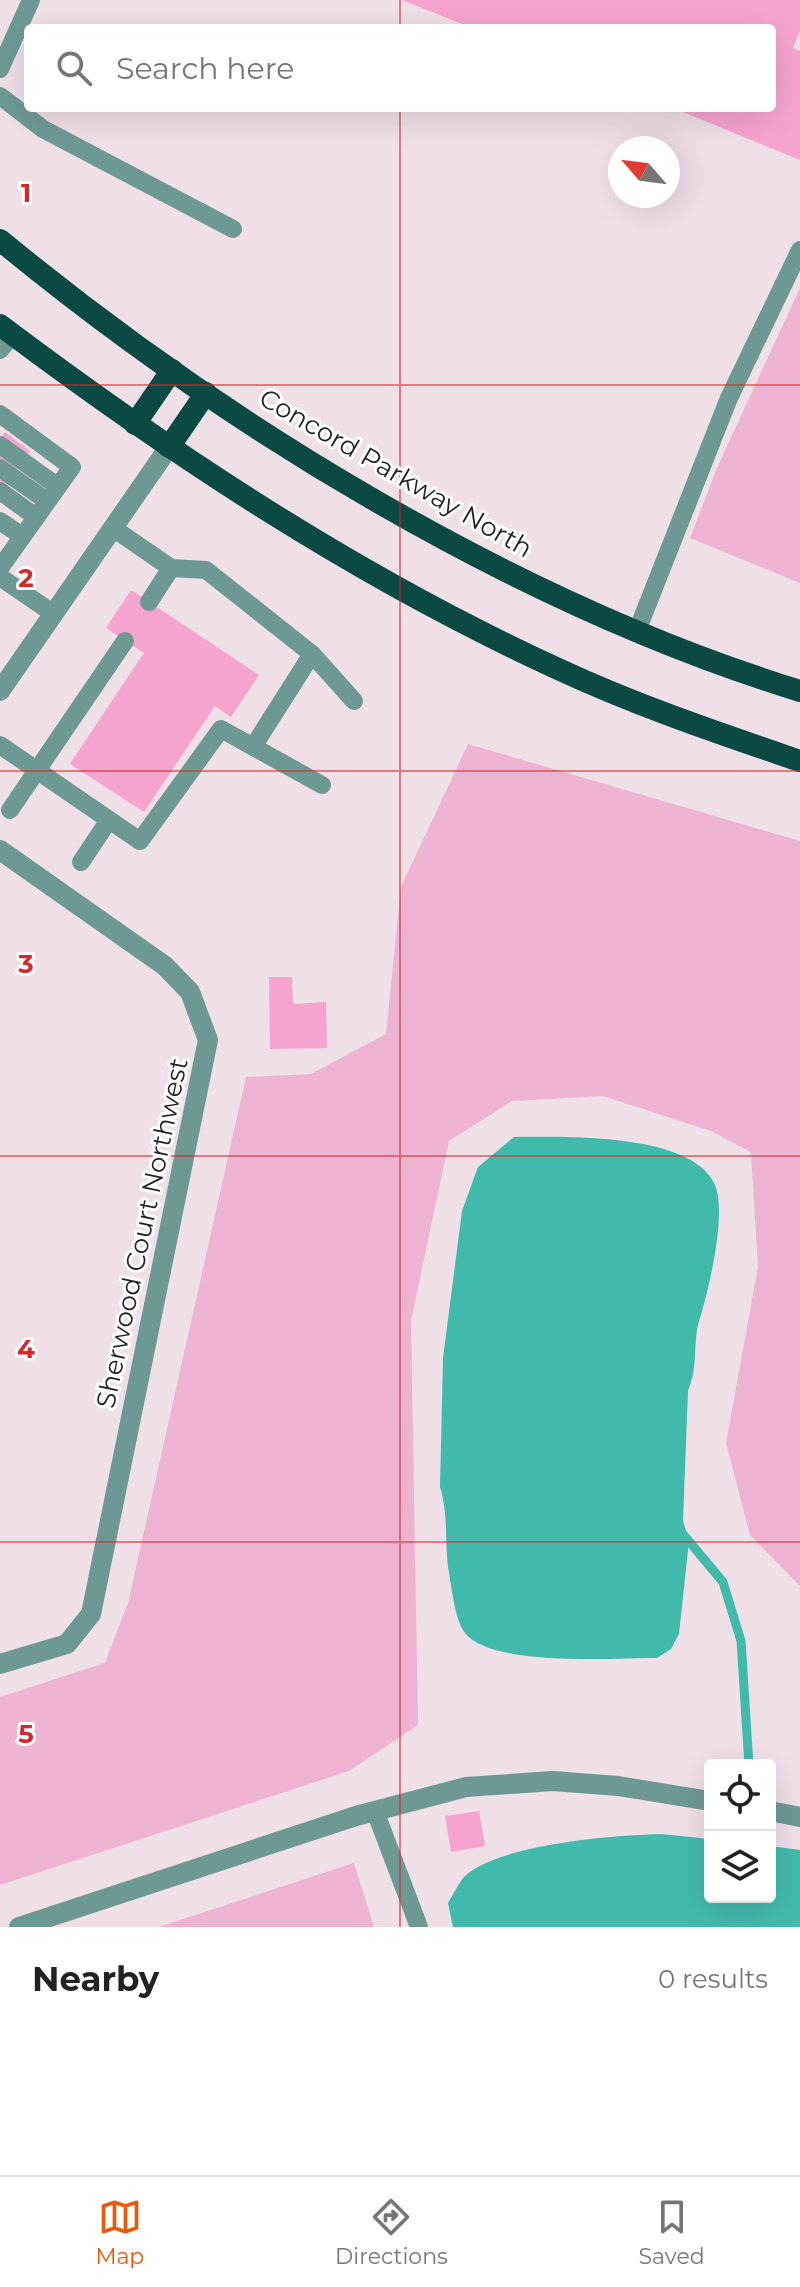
<!DOCTYPE html>
<style>
:root{--surface:#fff;--page:#f2f2f2;--text:#222;--muted:#767676;--line:#e0e0e0;--accent:#ea580c}
body{margin:0;font-family:Montserrat,sans-serif;background:var(--page);color:var(--text)}
.controls{position:absolute;right:24px;bottom:24px;display:grid;overflow:hidden;border-radius:8px;box-shadow:0 8px 32px #0002}
.controls button{width:72px;height:72px;display:grid;place-items:center;padding:0;border:0;border-bottom:2px solid var(--line);background:var(--surface);color:var(--text);font:40px sans-serif}
.compass{position:absolute;left:608px;top:136px;width:72px;height:72px;border-radius:50%;background:var(--surface);box-shadow:0 8px 32px #0002;rotate:298deg}
.list{margin:0;padding:0;list-style:none}
h2{display:flex;justify-content:space-between;align-items:center;height:104px;margin:0;padding:0 32px;font-size:34px}
h2 small{font-size:26px;font-weight:400;color:var(--muted)}
.icon{flex:none;width:44px;height:44px;fill:none;stroke:currentColor;stroke-width:2;stroke-linecap:round;stroke-linejoin:round}
.map{position:relative;flex:none;width:800px;height:1927px;overflow:hidden}
.search{position:absolute;background:var(--surface);box-shadow:0 8px 32px #0002;left:24px;right:24px;top:24px;height:88px;display:flex;align-items:center;gap:20px;box-sizing:border-box;padding:0 28px;border-radius:8px;color:var(--muted);font-size:30px}
.sheet{height:248px;background:var(--surface)}
nav{display:flex;justify-content:space-around;align-items:center;box-sizing:border-box;height:112px;border-top:2px solid var(--line);background:var(--surface);font-size:22px;color:var(--muted)}
nav a{display:grid;justify-items:center;gap:4px}
nav .on{color:var(--accent)}
.map>svg:first-child{display:block}
.green{fill:#edb3d0}
.water{fill:#41baac}
.lines{fill:none;stroke-linecap:round;stroke-linejoin:round}
.stream{stroke:#41baac;stroke-width:9}
.building{fill:#f5a4ce}
.service{stroke:#6e9993;stroke-width:18}
.minor{stroke:#6e9993;stroke-width:20}
.trunk{stroke:#0a4a42;stroke-width:22}
.grid{fill:none;stroke:#d62828;stroke-width:2;stroke-opacity:0.55}
.labels{text-anchor:middle;stroke-width:6;stroke-linejoin:round;paint-order:stroke}
.street-label{font-size:26px;fill:#272124;stroke:#fff}
.grid-label{font-size:26px;text-anchor:middle;font-weight:bold;fill:#d62828;stroke:#fff;stroke-width:6;stroke-linejoin:round;paint-order:stroke}
</style>
<div class="map">
<svg width="800" height="1927" viewBox="0 0 800 1927">
<rect width="100%" height="100%" fill="#efdfe7"/>
<!-- green -->
<g class="green">
<path d="M 800,288 L 800,583 L 690,538 L 717,468 Z"/>
<path d="M 468,744 L 800,841 L 800,1586 L 750,1535 L 726,1443 L 758,1267 L 751,1152 L 711,1131 L 603,1096 L 512,1101 L 449,1141 L 411,1321 L 418,1725 L 349,1771 L 0,1885 L 0,1697 L 105,1663 L 128,1603 L 246,1077 L 311,1074 L 386,1034 L 401,887 Z"/>
<path d="M 354,1863 L 374,1927 L 159,1927 Z"/>
</g>
<!-- water -->
<g class="water">
<path d="M 514,1137 C 562,1137 692,1132 715,1185 C 727,1215 709,1288 700,1318 C 692,1341 699,1367 688,1390 L 683,1521 L 689,1541 L 679,1634 L 671,1649 L 657,1658 C 614,1658 492,1667 465,1633 C 455,1620 452,1590 449,1573 C 444,1545 449,1515 440,1487 L 443,1358 L 462,1211 L 478,1167 Z"/>
<path d="M 661,1834 L 710,1839 L 710,1897 L 770,1897 L 770,1846 L 800,1850 L 800,1927 L 453,1927 L 448,1903 C 453,1895 458,1884 464,1877 C 498,1844 615,1835 661,1834 Z"/>
</g>
<g class="lines">
<!-- stream -->
<path class="stream" d="M 682,1533 L 723,1582 L 741,1641 L 749,1765"/>
</g>
<!-- building -->
<g class="building">
<path d="M 402,0 L 800,0 L 800,31 L 793,48 L 800,51 L 800,160 L 673,108 L 772,108 L 772,28 L 472,28 Z"/>
<path d="M 5,432 L 30,451 L 0,493 L 0,439 Z"/>
<path d="M 131,590 L 259,675 L 231,717 L 215,706 L 144,812 L 70,764 L 144,653 L 106,628 Z"/>
<path d="M 269,977 L 292,977 L 293,1004 L 326,1002 L 327,1048 L 270,1049 Z"/>
<path d="M 479,1811 L 485,1846 L 451,1852 L 445,1816 Z"/>
</g>
<g class="lines">
<!-- service -->
<g class="service">
<path d="M 0,69 L 31,0"/>
<path d="M 0,96 L 43,129 L 233,229"/>
<path d="M 0,350 L 13,334"/>
<path d="M 0,414 L 72,467 L 0,568"/>
<path d="M 0,445 L 57,486"/>
<path d="M 0,468 L 47,501"/>
<path d="M 0,491 L 36,517"/>
<path d="M 0,521 L 22,536"/>
<path d="M 113,528 L 171,568 L 206,570 L 312,654 L 354,701"/>
<path d="M 0,577 L 54,614"/>
<path d="M 149,602 L 171,568"/>
<path d="M 637,631 L 729,398 L 800,250"/>
<path d="M 0,745 L 140,841 L 221,729 L 322,785"/>
<path d="M 253,747 L 312,654"/>
<path d="M 10,810 L 125,641"/>
<path d="M 81,862 L 109,820"/>
<path d="M 375,1811 L 419,1927"/>
</g>
<!-- minor -->
<g class="minor">
<path d="M 0,691 L 169,447"/>
<path d="M 0,850 L 165,966 L 190,992 L 208,1040 L 91,1614 L 67,1644 L 0,1664"/>
<path d="M 770,1811 L 800,1817"/>
<path d="M 19,1927 L 356,1816 L 466,1787 L 553,1781 L 618,1786 L 710,1801"/>
</g>
<!-- trunk -->
<g class="trunk">
<path d="M 0,240 C 227,427 518,604 800,691"/>
<path d="M 0,325 C 174,456 358,577 556,668 C 635,705 718,733 800,761"/>
<path d="M 135,424 L 172,370"/>
<path d="M 169,447 L 206,393"/>
</g>
</g>
<!-- grid -->
<path class="grid" d="M 400,0 L 400,28M 400,108 L 400,1927M 0,385 L 800,385M 0,771 L 800,771M 0,1156 L 800,1156M 0,1542 L 800,1542"/>
<g class="labels">
<!-- street labels -->
<g class="street-label">
<text transform="translate(396 473) rotate(30)" y="9">Concord Parkway North</text>
<text transform="translate(142 1233) rotate(-78)" y="9">Sherwood Court Northwest</text>
</g>
</g>
<g class="grid-label">
<text x="26" y="202">1</text>
<text x="26" y="587">2</text>
<text x="26" y="973">3</text>
<text x="26" y="1358">4</text>
<text x="26" y="1743">5</text>
</g>
</svg>
<div class="controls">
<button><svg class="icon" aria-label="locate" viewBox="0 0 24 24"><circle cx="12" cy="12" r="6"/><path d="M12 2v4M12 18v4M2 12h4M18 12h4"/></svg></button>
<button><svg class="icon" aria-label="layers" viewBox="0 0 24 24"><path d="M12 4l9 5-9 5-9-5zM3 14l9 5 9-5"/></svg></button>
</div>
<svg class="compass" viewBox="-18 -18 36 36"><path d="M0-13l5 13h-10z" fill="#e53935"/><path d="M0 13l5-13h-10z" fill="#767676"/></svg>
<div class="search"><svg class="icon" aria-label="search" viewBox="0 0 24 24"><circle cx="10" cy="10" r="6"/><path d="M15 15l6 6"/></svg>Search here</div>
</div>
<section class="sheet">
<h2>Nearby<small>0 results</small></h2>
<ul class="list">
</ul>
</section>
<nav>
<a class="on"><svg class="icon" aria-label="map" viewBox="0 0 24 24"><path d="M3 6l6-2 6 2 6-2v14l-6 2-6-2-6 2zM9 4v14M15 6v14"/></svg>Map</a>
<a><svg class="icon" aria-label="directions" viewBox="0 0 24 24"><path d="M12 3l9 9-9 9-9-9zM9 14v-3h6M13 9l2 2-2 2"/></svg>Directions</a>
<a><svg class="icon" aria-label="saved" viewBox="0 0 24 24"><path d="M7 4h10v16l-5-4-5 4z"/></svg>Saved</a>
</nav>
